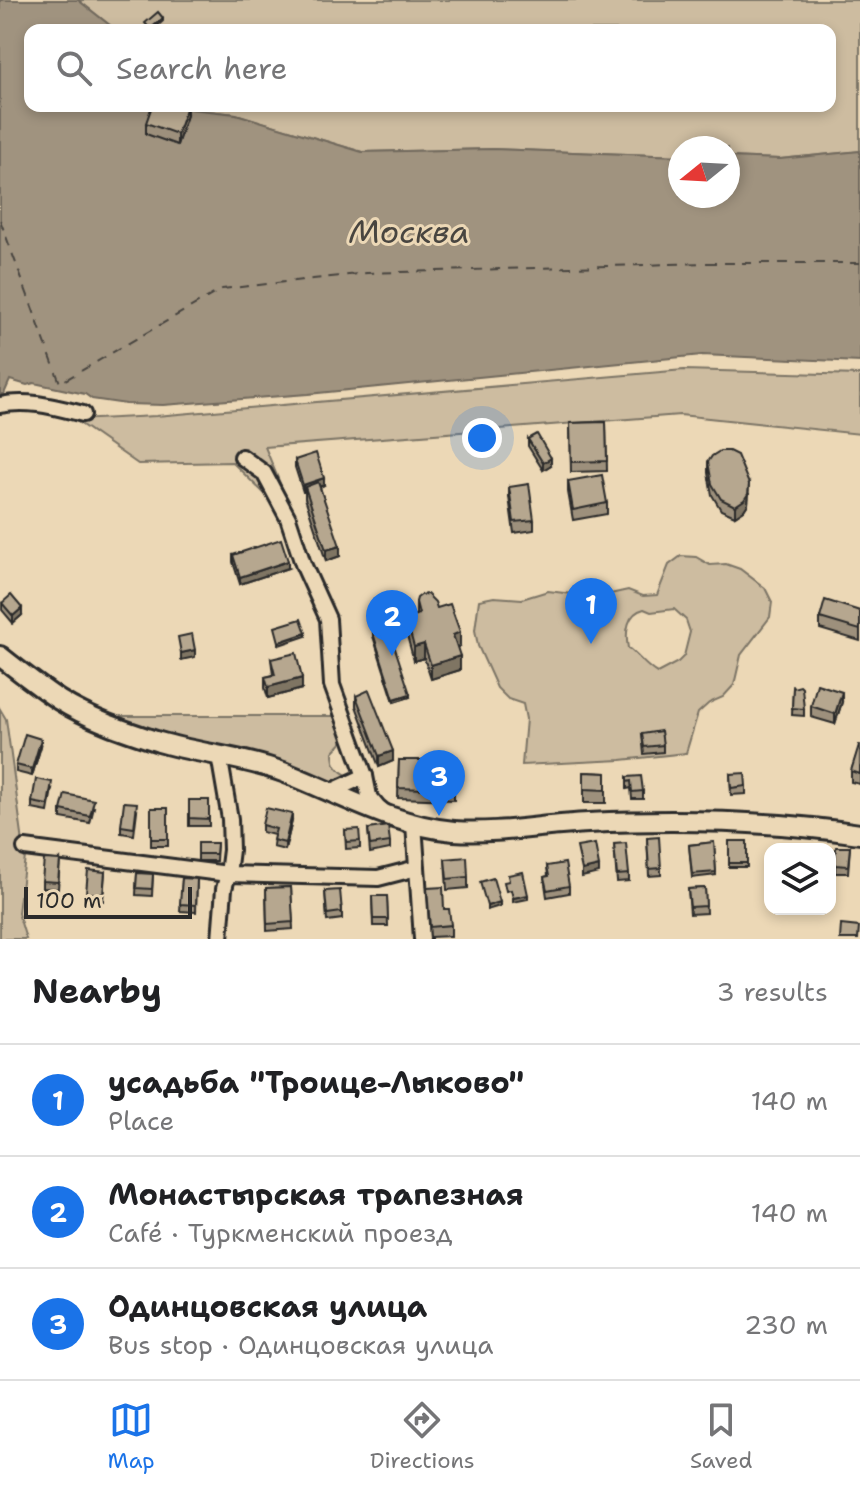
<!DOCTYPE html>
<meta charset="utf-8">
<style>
:root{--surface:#fff;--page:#f6f6f6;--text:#202124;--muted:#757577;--line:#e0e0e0;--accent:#1a73e8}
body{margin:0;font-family:"Shantell Sans",sans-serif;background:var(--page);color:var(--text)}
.controls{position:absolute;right:24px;bottom:24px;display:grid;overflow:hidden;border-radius:16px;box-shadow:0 4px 12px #0003}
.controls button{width:72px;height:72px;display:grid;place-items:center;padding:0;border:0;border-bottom:2px solid var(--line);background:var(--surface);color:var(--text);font:40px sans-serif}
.compass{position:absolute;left:668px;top:136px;width:72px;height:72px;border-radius:50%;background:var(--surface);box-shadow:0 4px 12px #0003;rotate:252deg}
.scale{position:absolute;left:24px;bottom:20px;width:168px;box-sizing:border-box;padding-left:8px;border:4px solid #2b2b2b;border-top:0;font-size:22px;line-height:28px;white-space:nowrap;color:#2b2b2b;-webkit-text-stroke:6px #ecd8b6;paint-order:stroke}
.you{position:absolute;left:482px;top:438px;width:28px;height:28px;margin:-20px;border:6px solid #fff;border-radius:50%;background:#1a73e8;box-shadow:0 0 0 12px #1a73e833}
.badge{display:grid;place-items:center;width:52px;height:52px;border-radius:50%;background:var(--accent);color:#fff;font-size:26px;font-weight:700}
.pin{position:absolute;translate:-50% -66px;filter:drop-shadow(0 2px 4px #0008)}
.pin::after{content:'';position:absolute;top:42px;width:28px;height:24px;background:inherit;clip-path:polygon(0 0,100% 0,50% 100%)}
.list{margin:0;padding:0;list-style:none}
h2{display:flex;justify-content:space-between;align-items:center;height:104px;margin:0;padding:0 32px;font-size:34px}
h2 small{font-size:26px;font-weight:400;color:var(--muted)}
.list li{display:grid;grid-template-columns:52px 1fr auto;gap:24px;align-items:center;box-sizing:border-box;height:112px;padding:0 32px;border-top:2px solid var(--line)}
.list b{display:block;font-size:30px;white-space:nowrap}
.list p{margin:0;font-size:26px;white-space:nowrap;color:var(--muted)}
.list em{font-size:26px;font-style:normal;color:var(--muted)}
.icon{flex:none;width:44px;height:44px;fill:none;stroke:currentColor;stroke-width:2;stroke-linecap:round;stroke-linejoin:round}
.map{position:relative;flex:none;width:860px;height:939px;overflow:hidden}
.search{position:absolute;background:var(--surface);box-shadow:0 4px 12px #0003;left:24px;right:24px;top:24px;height:88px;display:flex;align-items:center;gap:20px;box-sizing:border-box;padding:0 28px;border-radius:16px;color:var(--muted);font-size:30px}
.sheet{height:440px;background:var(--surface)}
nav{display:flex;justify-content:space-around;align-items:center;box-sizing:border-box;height:112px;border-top:2px solid var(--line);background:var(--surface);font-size:22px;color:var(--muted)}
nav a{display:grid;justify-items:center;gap:4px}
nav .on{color:var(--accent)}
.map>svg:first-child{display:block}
.green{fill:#cdbca0;stroke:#7c7466;stroke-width:2;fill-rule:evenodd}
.water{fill:#a0937f;stroke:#71695d;stroke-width:2}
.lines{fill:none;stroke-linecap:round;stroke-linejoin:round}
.ferry{stroke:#484540;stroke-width:2;stroke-dasharray:10 8;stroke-linecap:butt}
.street-casing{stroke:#2b2b2b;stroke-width:20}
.secondary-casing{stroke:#2b2b2b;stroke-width:24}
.street{stroke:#ecd8b6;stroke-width:14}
.secondary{stroke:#ecd8b6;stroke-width:18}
.wall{fill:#9d907b;stroke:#2b2b2b;stroke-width:2}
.shaded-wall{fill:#7f7564;stroke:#2b2b2b;stroke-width:2}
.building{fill:#b6a78f;stroke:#2b2b2b;stroke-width:2}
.labels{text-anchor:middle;stroke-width:6;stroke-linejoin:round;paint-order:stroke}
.water-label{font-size:32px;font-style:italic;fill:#484540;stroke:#ecd8b6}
</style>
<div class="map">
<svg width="860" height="939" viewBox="0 0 860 939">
<rect width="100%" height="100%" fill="#ecd8b6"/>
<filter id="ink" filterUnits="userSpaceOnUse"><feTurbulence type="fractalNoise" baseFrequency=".0125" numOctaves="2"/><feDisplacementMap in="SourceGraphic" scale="16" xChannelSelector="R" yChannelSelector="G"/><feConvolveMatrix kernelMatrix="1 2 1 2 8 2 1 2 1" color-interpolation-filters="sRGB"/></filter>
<g filter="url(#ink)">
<!-- green -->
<g class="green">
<path d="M 78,0 L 860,0 L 860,151 L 780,159 L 728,157 L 728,148 L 680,148 L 680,156 L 493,149 L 362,152 L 236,114 L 190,109 L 182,106 L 830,106 L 830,30 L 116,30 Z"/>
<path d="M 684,370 L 860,375 L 860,434 L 680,415 L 265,447 L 289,505 L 278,507 L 232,462 L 138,464 L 75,420 L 156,416 Z"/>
<path d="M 681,556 L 696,557 L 710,565 L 726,564 L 740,569 L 765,588 L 772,602 L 770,617 L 741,655 L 734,685 L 723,697 L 709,703 L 698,713 L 686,753 L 621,760 L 522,765 L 526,719 L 523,704 L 508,699 L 497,688 L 478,646 L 475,630 L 479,600 L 494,597 L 522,599 L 548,591 L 597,597 L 628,590 L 643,596 L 657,595 L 669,565 ZM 644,609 L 651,612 L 674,609 L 686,620 L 690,632 L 684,656 L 678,662 L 657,673 C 646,667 638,655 628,648 C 625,632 627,613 644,609 Z"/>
<path d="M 0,709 L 6,719 L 25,857 L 18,913 L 26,939 L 0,939 Z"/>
<path d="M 121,716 L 335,716 L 345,739 L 333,752 C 333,766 337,770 350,777 L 338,785 L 166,739 L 119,723 Z"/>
</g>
<!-- water -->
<path class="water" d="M 0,0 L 78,0 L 116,30 L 30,30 L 30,106 L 182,106 L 190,109 L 236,114 L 362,152 L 493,149 L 680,156 L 680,196 L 728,196 L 728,157 L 780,159 L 860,151 L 860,362 L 702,355 L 308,394 L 163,405 L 126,404 L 92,399 L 85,394 L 34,383 L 27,385 L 10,380 L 4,394 L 0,394 Z"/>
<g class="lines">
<!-- ferry -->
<path class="ferry" d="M 0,220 L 60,383 L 222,289 L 367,273 L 708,263 L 860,263"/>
<defs>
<g id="street">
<path d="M 0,405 C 28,399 55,407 83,414"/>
<path d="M 242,457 L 264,473 L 288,518 L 303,564 L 328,619 L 332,685 L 365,776 L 369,796 L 378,807 L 384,812"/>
<path d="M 219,755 L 230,819 L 231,850 L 228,874 L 224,889 L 220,939"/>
<path d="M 330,792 L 365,776"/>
<path d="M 414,824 L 422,939"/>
<path d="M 25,848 L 228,874 L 378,878 L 417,868"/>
</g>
<path id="secondary" d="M 0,656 C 19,671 38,686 59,700 C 89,719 125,731 159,742 C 200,754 243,757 283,772 C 338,793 394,826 454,831 C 499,834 543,825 588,823 C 679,819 769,820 860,834"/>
</defs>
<!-- street casing -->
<use href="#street" class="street-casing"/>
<!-- secondary casing -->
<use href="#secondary" class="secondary-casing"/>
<!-- street -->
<use href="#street" class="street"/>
<!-- secondary -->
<use href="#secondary" class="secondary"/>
</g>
<!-- wall -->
<g class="wall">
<path d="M 187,115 L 177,145 L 146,134 L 146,123 Z"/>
<path d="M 606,422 L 607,471 L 571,472 L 570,423 Z"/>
<path d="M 528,439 L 551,465 L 543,470 L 528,446 Z"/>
<path d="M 295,460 L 324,485 L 320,487 L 340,556 L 326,561 L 305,498 L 305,492 L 303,492 L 295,467 Z"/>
<path d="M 708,462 L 749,494 L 748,504 L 744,510 L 735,516 L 721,510 L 712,495 L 708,473 Z"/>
<path d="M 568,481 L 607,503 L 607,514 L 573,520 L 568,492 Z"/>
<path d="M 509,487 L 534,520 L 534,530 L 514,533 L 509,497 Z"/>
<path d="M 233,555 L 288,568 L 240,584 L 233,562 Z"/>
<path d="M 416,602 L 437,608 L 460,646 L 457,647 L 460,670 L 431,679 L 424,658 L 414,661 L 406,632 L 406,618 L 416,615 Z"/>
<path d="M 2,603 L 22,615 L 13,623 L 2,610 Z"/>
<path d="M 860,611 L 860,641 L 820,629 L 820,618 Z"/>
<path d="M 373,633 L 410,697 L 394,702 L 373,636 Z"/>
<path d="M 271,659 L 302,689 L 268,698 L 265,688 L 265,677 L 273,675 Z"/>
<path d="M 793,688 L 804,709 L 804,716 L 792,715 Z"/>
<path d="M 356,696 L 393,761 L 379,767 L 356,706 Z"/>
<path d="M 842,702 L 835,724 L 811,717 L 811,706 Z"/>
<path d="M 642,734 L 663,745 L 663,752 L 644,754 Z"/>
<path d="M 860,745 L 860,784 L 851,782 L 851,771 Z"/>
<path d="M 41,746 L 32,776 L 16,772 L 16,765 Z"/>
<path d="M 399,760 L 424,766 L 454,767 L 454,800 L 398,798 Z"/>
<path d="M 584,772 L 606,773 L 606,803 L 584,803 Z"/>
<path d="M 730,774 L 746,786 L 746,794 L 731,795 Z"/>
<path d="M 627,777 L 643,791 L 643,799 L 632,799 L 631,788 L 627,789 Z"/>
<path d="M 52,789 L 48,812 L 32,809 L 32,802 Z"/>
<rect x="189" y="800" width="20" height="26"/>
<path d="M 94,807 L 90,823 L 61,818 L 61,810 Z"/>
<rect x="151" y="808" width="17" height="38"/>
<path d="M 137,811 L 134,835 L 121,833 L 121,826 Z"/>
<path d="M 292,821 L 285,850 L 273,847 L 274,835 L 262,832 L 262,825 Z"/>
<path d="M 368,829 L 390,842 L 390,849 L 370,853 Z"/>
<path d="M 345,830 L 360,841 L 360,848 L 346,849 Z"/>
<path d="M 647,838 L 661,868 L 661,875 L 649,876 Z"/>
<rect x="729" y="841" width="18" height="26"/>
<path d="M 714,842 L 716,875 L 692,878 L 689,845 Z"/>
<path d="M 198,843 L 217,843 L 216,861 L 198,861 Z"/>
<path d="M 614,844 L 629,874 L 629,881 L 617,882 Z"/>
<path d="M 836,847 L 850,847 L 848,873 L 835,873 Z"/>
<path d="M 445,859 L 468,877 L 468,888 L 447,890 Z"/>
<path d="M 60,860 L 58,889 L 42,888 L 42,881 Z"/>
<path d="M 547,866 L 569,886 L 569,893 L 547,897 L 544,877 L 548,876 Z"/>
<path d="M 105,872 L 103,901 L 86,900 L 86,893 Z"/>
<path d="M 137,873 L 153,874 L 152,896 L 136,895 Z"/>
<path d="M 182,878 L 197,879 L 196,912 L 180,911 Z"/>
<path d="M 291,887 L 293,929 L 267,931 L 266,888 Z"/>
<path d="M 427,888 L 444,909 L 451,925 L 451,936 L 430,937 Z"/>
<path d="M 705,888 L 706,913 L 690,914 L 688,889 Z"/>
<path d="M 325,891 L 342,912 L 342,919 L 327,921 Z"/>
<path d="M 372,896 L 387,896 L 388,926 L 373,926 Z"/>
</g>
<!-- shaded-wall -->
<g class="shaded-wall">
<path d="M 163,18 L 163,21 L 153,30 L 150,30 Z"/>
<path d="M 187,106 L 187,115 L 177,145 L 177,134 Z"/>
<path d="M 551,458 L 551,465 L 543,470 L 543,463 Z"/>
<path d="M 324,478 L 324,485 L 306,491 L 305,487 L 305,492 L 303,492 L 303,485 Z"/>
<path d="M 749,484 L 748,504 L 744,510 L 735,516 L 735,506 Z"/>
<path d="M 340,546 L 340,556 L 326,561 L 326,550 Z"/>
<path d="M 288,561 L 288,568 L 240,584 L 240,577 Z"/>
<path d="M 22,608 L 22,615 L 13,623 L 13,616 Z"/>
<path d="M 460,632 L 460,646 L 453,649 L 453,635 Z"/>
<path d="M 306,633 L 306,636 L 279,645 L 279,642 Z"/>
<path d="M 424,644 L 424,658 L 414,661 L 414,647 Z"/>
<path d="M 195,650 L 195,657 L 181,660 L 181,653 Z"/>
<path d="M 460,656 L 460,670 L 431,679 L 431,665 Z"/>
<path d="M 302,678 L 302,689 L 268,698 L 268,687 Z"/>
<path d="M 842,692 L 842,702 L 835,724 L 835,714 Z"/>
<path d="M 410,694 L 410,697 L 394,702 L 394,699 Z"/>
<path d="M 41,739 L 41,746 L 32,776 L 32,769 Z"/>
<path d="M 393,751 L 393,761 L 379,767 L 379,756 Z"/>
<path d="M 292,814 L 292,821 L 285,850 L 285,843 Z"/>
<path d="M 599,866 L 599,873 L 582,877 L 582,870 Z"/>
<path d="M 528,895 L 528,899 L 513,902 L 513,898 Z"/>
<path d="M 500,902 L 500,906 L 487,910 L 487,906 Z"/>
</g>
<!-- building -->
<g class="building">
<path d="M 158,12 L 163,18 L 150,29 L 145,23 Z"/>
<path d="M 152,106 L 187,106 L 177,134 L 146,123 Z"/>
<path d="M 606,422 L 607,461 L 571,462 L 570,423 Z"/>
<path d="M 537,434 L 551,458 L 543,463 L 528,439 Z"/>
<path d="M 720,451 L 729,451 L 737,455 L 749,484 L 748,494 L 744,500 L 735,506 L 721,499 L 712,484 L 708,462 L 712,456 Z"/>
<path d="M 316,453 L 324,478 L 303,485 L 295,460 Z"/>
<path d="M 602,475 L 607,503 L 573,510 L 568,481 Z"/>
<path d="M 318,482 L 340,546 L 326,550 L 305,487 Z"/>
<path d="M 529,484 L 534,520 L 514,522 L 509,487 Z"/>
<path d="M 281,539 L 288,561 L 240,577 L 233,555 Z"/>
<path d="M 427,594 L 435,602 L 437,608 L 450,604 L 460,632 L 453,635 L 460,656 L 431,665 L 424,644 L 414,647 L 406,618 L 419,614 L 416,602 L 417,598 L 421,595 Z"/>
<path d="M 11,595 L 22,608 L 13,616 L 2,603 Z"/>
<path d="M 825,600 L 860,611 L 860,630 L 820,618 Z"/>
<path d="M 301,619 L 306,633 L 279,642 L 275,627 Z"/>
<path d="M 388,627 L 410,694 L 394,699 L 373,633 Z"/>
<path d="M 192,634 L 195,650 L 181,653 L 178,637 Z"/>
<path d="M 296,653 L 302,678 L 268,687 L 265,677 L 275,675 L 271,659 Z"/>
<path d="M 817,684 L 842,692 L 835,714 L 811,706 Z"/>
<path d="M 800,686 L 802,688 L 804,709 L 792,708 L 793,688 Z"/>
<path d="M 369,690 L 393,751 L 379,756 L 356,696 Z"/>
<path d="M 661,731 L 663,745 L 644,747 L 642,734 Z"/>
<path d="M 25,734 L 41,739 L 32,769 L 16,765 Z"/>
<path d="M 859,745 L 860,745 L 860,774 L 851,771 Z"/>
<path d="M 399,760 L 424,760 L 424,766 L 454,767 L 454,790 L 398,788 Z"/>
<path d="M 584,772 L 606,773 L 606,790 L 584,789 Z"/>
<path d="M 745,773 L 746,786 L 731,788 L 730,774 Z"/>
<path d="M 641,776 L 643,791 L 632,792 L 631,781 L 627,782 L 627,777 Z"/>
<path d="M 36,779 L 52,782 L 48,805 L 32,802 Z"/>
<path d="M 65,794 L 94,800 L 90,816 L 61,810 Z"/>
<path d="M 189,800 L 209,800 L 209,819 L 189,818 Z"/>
<path d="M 124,802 L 137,803 L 134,828 L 121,826 Z"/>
<rect x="151" y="808" width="17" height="31"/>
<path d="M 266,808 L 292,814 L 285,843 L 273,840 L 276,829 L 262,825 Z"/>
<path d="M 388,826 L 390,842 L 370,845 L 368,829 Z"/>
<path d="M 359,829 L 360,841 L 346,842 L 345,830 Z"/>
<path d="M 659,837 L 661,868 L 649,869 L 647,838 Z"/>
<rect x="729" y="841" width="18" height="22"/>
<path d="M 714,842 L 716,872 L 692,874 L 689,845 Z"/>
<path d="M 198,843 L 217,843 L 216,854 L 198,854 Z"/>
<path d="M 626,843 L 629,874 L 617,875 L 614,844 Z"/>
<path d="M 595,844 L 599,866 L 582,870 L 577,847 Z"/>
<path d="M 836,847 L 850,847 L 848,866 L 835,865 Z"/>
<path d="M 467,857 L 468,877 L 447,879 L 445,859 Z"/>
<path d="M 44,859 L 60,860 L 58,882 L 42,881 Z"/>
<path d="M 565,863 L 569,886 L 547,890 L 544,877 L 549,876 L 547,866 Z"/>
<path d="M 88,870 L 105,872 L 103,894 L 86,893 Z"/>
<path d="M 523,872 L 528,895 L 513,898 L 511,890 L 506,891 L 504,882 L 509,881 L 508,875 Z"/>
<path d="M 137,873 L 153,874 L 152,889 L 136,888 Z"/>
<path d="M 182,878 L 197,879 L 196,905 L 180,904 Z"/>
<path d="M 493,878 L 500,902 L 487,906 L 480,882 Z"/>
<path d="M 291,887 L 293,922 L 267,924 L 266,888 Z"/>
<path d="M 443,887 L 444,909 L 449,909 L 451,925 L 430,927 L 427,888 Z"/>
<path d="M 705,888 L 706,906 L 690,907 L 688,889 Z"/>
<path d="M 340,890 L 342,912 L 327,914 L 325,891 Z"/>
<path d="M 372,896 L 387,896 L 388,919 L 373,919 Z"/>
<path d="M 841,925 L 859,927 L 858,939 L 840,939 Z"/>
</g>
</g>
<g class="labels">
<!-- water labels -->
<g class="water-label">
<text x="409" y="243">Москва</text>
</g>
</g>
</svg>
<div class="controls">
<button><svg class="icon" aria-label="layers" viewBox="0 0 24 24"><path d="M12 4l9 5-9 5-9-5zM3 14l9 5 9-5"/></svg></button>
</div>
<svg class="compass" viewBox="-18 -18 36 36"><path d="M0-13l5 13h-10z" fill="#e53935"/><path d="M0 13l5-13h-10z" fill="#757577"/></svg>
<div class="scale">100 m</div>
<div class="you"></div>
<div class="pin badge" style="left:591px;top:644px">1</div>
<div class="pin badge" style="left:392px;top:656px">2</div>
<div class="pin badge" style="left:439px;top:816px">3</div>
<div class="search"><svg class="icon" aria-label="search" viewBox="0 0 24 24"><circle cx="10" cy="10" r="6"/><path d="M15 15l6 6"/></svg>Search here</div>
</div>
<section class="sheet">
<h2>Nearby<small>3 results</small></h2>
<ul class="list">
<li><span class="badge">1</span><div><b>усадьба &quot;Троице-Лыково&quot;</b><p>Place</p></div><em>140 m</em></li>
<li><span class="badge">2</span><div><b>Монастырская трапезная</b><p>Café · Туркменский проезд</p></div><em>140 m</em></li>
<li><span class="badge">3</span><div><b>Одинцовская улица</b><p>Bus stop · Одинцовская улица</p></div><em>230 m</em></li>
</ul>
</section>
<nav>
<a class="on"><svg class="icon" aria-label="map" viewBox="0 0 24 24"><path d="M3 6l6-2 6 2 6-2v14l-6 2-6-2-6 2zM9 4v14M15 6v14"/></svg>Map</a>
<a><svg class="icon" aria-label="directions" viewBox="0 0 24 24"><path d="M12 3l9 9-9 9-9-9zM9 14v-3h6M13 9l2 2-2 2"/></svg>Directions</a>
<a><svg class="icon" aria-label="saved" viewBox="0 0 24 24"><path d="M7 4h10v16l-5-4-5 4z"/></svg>Saved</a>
</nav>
